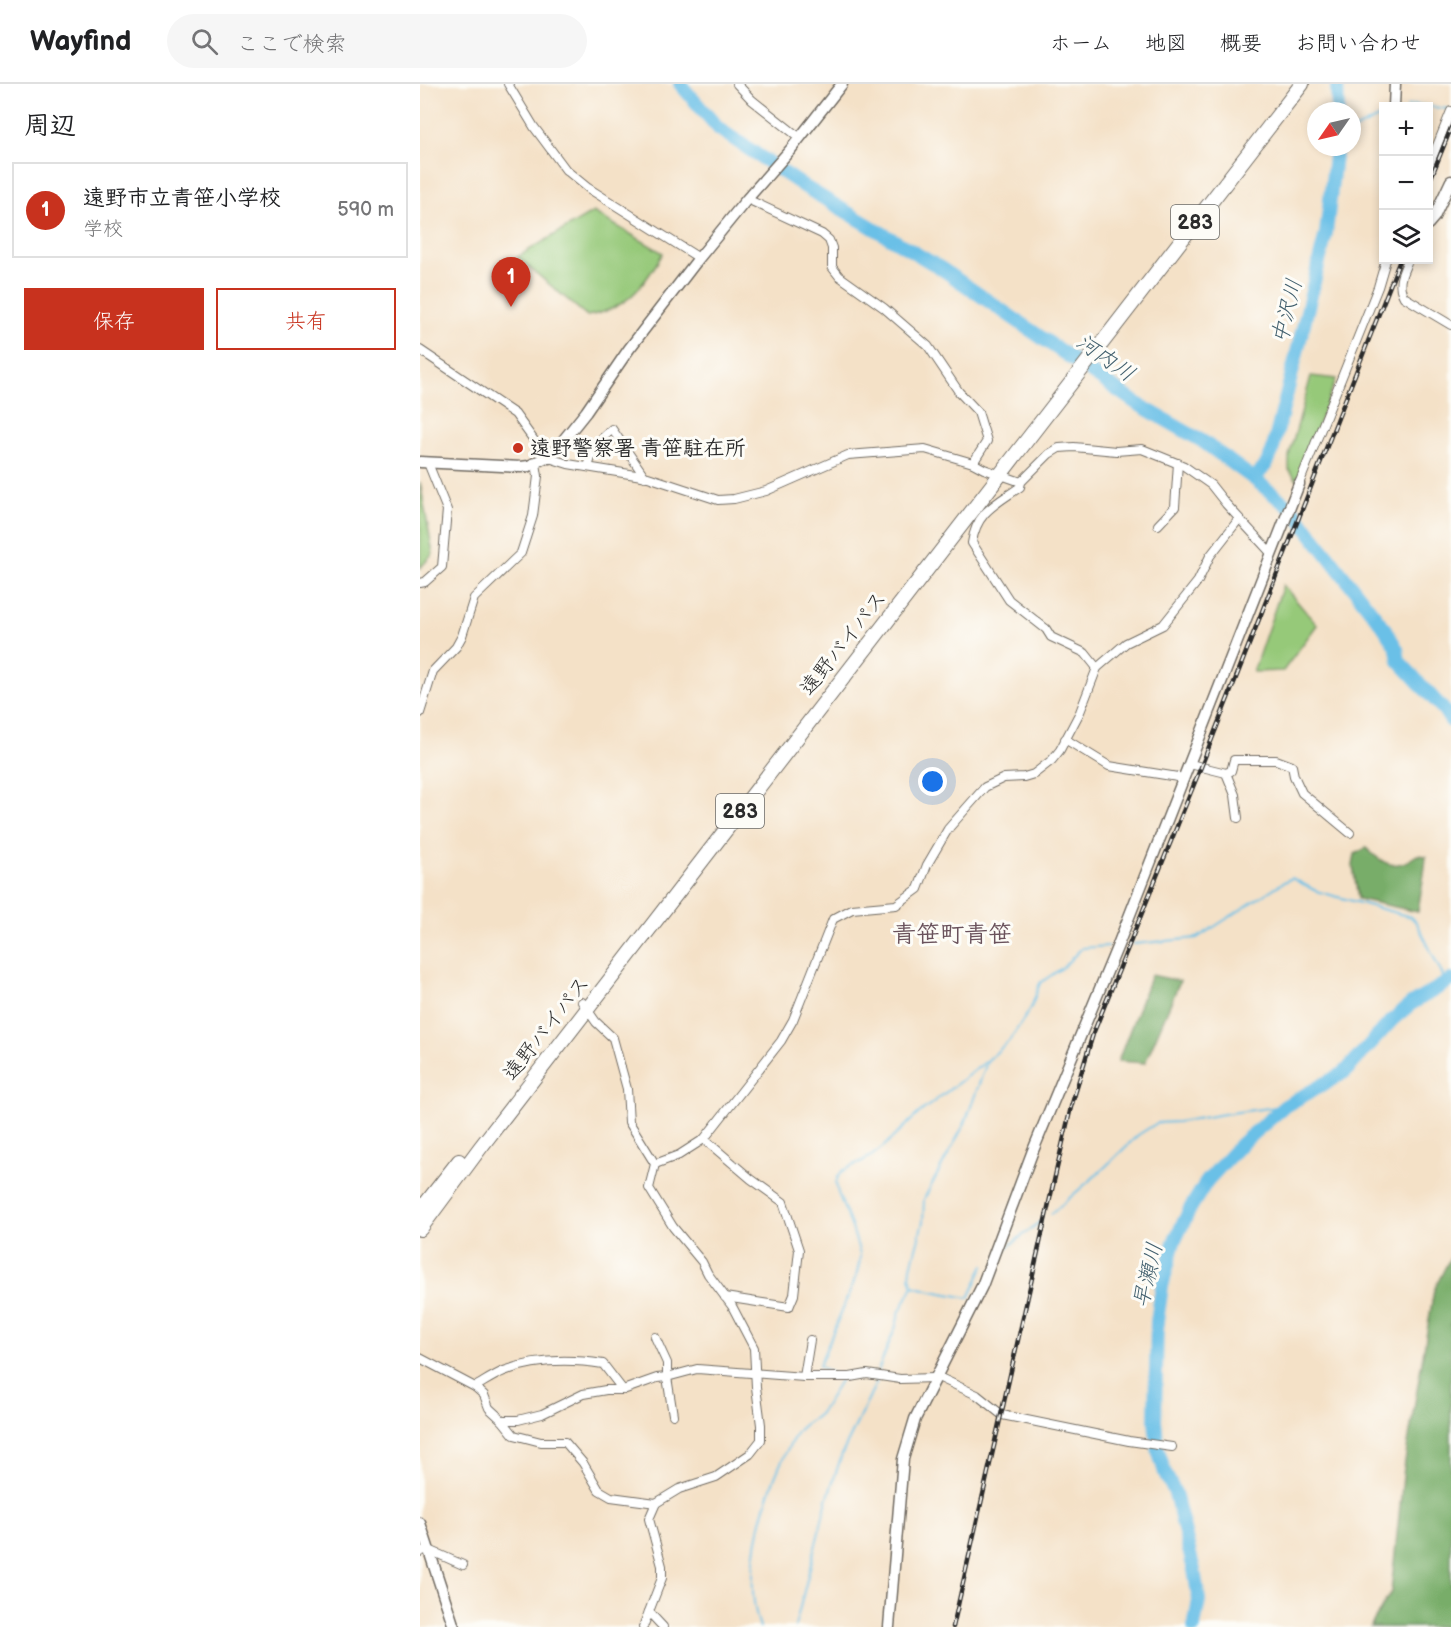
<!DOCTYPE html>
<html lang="ja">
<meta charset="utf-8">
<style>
:root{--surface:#fff;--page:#f6f6f6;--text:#202124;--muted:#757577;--line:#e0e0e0;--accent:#c8321e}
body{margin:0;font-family:"Balsamiq Sans","Klee One",sans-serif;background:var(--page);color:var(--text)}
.controls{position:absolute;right:18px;top:18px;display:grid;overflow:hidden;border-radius:0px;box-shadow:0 3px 9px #0003}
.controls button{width:54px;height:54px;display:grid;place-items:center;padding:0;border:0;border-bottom:2px solid var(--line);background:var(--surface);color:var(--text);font:30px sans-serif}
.compass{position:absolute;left:887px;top:18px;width:54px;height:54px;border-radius:50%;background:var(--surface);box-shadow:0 3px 9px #0003;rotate:236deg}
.you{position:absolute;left:513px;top:698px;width:21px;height:21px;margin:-15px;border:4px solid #fff;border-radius:50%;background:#1a73e8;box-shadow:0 0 0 9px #1a73e833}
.badge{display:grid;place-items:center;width:39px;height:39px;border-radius:50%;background:var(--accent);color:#fff;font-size:20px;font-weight:700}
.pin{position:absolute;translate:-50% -50px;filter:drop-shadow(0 2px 3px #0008)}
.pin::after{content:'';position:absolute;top:32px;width:21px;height:18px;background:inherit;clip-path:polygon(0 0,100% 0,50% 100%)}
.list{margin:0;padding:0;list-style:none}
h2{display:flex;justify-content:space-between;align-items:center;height:78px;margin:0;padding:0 24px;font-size:26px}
h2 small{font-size:20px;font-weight:400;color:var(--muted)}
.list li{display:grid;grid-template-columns:39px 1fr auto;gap:18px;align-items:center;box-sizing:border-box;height:96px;margin:0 12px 12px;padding:0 12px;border:2px solid var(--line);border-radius:0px}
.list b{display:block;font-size:22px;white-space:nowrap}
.list p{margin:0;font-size:20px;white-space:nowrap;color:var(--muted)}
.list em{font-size:20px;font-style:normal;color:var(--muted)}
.actions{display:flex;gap:12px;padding:18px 24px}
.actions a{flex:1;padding:14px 0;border:2px solid var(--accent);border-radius:0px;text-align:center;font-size:21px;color:var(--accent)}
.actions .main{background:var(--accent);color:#fff}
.icon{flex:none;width:33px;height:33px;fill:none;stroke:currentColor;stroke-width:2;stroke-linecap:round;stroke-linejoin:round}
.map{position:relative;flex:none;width:1031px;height:1543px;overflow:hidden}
header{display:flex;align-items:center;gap:36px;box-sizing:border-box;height:84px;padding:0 30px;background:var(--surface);border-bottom:2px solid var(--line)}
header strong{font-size:28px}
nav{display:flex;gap:33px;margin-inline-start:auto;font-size:21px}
.search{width:420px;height:54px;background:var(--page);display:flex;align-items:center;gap:15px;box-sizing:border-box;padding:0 21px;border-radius:33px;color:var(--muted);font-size:22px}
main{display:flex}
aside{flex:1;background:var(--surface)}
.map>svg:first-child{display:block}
.green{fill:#96c979;stroke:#607a52;stroke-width:1.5}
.forest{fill:#78ad69;stroke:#526c4a;stroke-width:1.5}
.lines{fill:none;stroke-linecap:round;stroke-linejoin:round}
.stream{stroke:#6ac0e7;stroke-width:2}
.river{stroke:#6ac0e7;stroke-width:14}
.minor-casing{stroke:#716b62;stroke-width:10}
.tertiary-casing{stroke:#716b62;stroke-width:13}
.trunk-casing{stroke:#716b62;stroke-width:16}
.minor{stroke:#fff;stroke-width:8}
.tertiary{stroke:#fff;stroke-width:10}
.trunk{stroke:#fff;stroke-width:14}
.rail-casing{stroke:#2b2b2b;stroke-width:4.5}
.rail{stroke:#fdfcf7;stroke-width:2;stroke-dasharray:7;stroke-linecap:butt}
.poi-dot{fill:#c8321e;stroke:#fdfcf7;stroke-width:2}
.labels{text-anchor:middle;stroke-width:6;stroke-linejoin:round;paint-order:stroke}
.shield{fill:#fdfcf7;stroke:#6a6a68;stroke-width:1.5}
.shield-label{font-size:20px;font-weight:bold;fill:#2b2b2b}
.poi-label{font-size:21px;font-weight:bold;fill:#2b2b2b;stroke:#fdfcf7;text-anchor:start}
.street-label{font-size:21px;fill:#2b2b2b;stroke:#fdfcf7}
.water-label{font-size:22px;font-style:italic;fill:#415f6d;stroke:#fdfcf7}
.quarter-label{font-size:24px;font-weight:bold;fill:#6a525c;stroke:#fdfcf7}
</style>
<header>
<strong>Wayfind</strong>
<div class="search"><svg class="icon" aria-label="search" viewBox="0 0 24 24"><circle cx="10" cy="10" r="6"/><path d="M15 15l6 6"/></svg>ここで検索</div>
<nav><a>ホーム</a><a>地図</a><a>概要</a><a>お問い合わせ</a></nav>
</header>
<main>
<aside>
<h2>周辺<small></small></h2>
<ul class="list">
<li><span class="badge">1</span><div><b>遠野市立青笹小学校</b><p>学校</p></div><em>590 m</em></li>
</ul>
<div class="actions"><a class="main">保存</a><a>共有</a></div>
</aside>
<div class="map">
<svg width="1031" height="1543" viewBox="0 0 1031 1543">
<rect width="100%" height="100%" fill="#fdfcf7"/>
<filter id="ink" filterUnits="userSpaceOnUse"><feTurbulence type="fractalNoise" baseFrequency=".0167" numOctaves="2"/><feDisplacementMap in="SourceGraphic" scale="12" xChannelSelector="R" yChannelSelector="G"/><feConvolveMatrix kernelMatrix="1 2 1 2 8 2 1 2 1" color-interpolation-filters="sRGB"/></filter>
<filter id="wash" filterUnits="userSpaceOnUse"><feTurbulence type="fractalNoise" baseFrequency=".008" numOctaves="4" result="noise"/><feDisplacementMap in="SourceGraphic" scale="24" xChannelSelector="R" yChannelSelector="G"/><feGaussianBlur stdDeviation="1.35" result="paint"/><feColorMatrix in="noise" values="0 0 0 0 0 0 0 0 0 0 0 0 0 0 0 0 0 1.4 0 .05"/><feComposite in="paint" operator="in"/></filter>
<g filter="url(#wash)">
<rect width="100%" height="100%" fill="#f4e1c7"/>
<!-- green -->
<g class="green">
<path d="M 173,128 L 243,169 C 223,203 208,225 167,232 L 97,173 Z"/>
<path d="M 891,292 L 916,295 L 877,396 L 869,386 L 869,372 Z"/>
<path d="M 0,398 L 13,470 L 0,484 Z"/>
<path d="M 863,501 L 897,541 L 863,587 L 833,588 Z"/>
</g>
<!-- forest -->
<g class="forest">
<path d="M 946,764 C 965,782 975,787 997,771 L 1006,772 C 1005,791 1000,809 998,828 L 938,815 L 933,782 L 935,770 Z"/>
<path d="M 731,891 L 760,897 L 725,979 L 698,977 Z"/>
<path d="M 1031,1172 L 1031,1543 L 950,1543 L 971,1508 L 984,1383 L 1014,1206 Z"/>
</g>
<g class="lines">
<!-- stream -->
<g class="stream">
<path d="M 987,22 L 998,21 L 1028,25"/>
<path d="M 932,47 L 964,31"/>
<path d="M 714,860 L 777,854 L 862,799 L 872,794 L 896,807 L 991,833 L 997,839 L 1026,898"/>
<path d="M 631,1130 L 683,1085 L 718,1051 L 737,1039 L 758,1038 L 810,1029 L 865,1022"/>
<path d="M 580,1169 L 621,1137"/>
<path d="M 493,1202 L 512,1207 L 549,1214 L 564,1181"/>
<path d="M 413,1290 L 399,1282 L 436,1193 L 440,1176 L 440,1170 L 432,1144 L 418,1109 L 416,1099 L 418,1093 L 422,1087 L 450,1073 L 463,1063 L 499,1029 L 568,976 L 589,957 L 611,924 L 620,899 L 642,884 L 662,864 L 688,862"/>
<path d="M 340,1543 C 319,1487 348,1397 377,1348 C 382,1340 392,1337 399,1330 C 407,1321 414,1306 421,1295"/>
<path d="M 375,1543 L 407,1416 L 422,1370 L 456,1299 L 459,1284 L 476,1242 L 479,1229 L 493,1202 L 490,1193 L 491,1183 L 503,1138 L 504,1115 L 545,1039 L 567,978"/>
</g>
<!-- river -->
<g class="river">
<path d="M 260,0 L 299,45 L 385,103 L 522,185 L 716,319 L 782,357 L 834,395 L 872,425 L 965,545 L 977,565 L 979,577 L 1024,626 L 1031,637"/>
<path d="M 917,0 L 918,27"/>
<path d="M 834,395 L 846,381 L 852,368 L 870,297 L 906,149 L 916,63"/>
<path d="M 774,1543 L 779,1516 L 774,1486 L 755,1409 L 745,1389 L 738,1366 L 735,1337 L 737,1238 L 742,1202 L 754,1158 L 771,1123 L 787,1097 L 821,1060 L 865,1022 L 925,988 L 972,936 L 991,920 L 1031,896"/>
</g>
</g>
</g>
<g filter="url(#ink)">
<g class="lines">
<defs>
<g id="minor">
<path d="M 88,0 L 114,43 L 146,86 L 168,104 L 279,174"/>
<path d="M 317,0 L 332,16 L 380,54"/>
<path d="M 1008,84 L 1031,27"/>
<path d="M 327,115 L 402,150 L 409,156 L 412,164 L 412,183 L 419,192 L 464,224 L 508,262 L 539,308 L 558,328 L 567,357 L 553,379"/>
<path d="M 988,176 C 983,189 976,199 984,213 L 1031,241"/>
<path d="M 0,266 L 95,330 L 126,373"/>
<path d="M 129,374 L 148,380 L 228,393 L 298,416 L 314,415 L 346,407 L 428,371 L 505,365 L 553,379 L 564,385 L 601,398"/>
<path d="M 168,383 L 175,361 L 192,345 L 225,393"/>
<path d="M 879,400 L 958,203 L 966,176"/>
<path d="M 738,441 L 755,423 L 758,379"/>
<path d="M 0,499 L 5,498 L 22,483 L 27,426 L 8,379"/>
<path d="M 677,584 L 665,569 L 631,553 L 626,545 L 589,516 L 552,459 C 556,428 576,420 600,403 L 601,398 L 629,370 L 639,364 L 654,363 L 696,367 L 722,365 L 764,382 L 791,401 L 806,420 L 851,469"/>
<path d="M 0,629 L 13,587 L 36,563 L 42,552 L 54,514 L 101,469 L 113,432 L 118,392 L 116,379"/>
<path d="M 645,655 L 689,682 L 764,694"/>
<path d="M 770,680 L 806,689 L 811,687 L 814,676 L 856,676 L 872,682 L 874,692 L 882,709 L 930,749"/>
<path d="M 806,689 L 815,711 L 818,734"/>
<path d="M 162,918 L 176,938 L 193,954 L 207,1005 L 209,1038 L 235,1080 L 229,1104 L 253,1143 L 282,1178 L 288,1190 L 312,1222 L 334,1264 L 336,1303 L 341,1341 L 341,1356 L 330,1370 L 296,1393 L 259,1405 L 236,1419 L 229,1435 L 242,1482 L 242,1494 L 223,1543"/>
<path d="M 284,1055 L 331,1095 L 363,1118 L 379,1166 L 374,1211 L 369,1223 L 305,1213"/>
<path d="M 235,1080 L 259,1071 L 284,1055 L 361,957 L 373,936 L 413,835 L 432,825 L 476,821 L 498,805 L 507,781 L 528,745 L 565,703 L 584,694 L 604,693 L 614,690 L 632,676 L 640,666 L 660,628 L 677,584 L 706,559 L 743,541 L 778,497 L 790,472 L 819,435"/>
<path d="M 235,1253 L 247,1279 L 247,1293 L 253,1331"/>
<path d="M 0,1274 L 55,1303 L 64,1311 L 69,1324 L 82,1336 L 94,1351 L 121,1358 L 145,1358 L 163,1379 L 179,1406 L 191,1413 L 236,1419"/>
<path d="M 516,1292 L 557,1311 L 582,1331 L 709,1357 L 752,1363"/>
<path d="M 384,1293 L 390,1256"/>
<path d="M 55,1303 C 64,1298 74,1291 84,1287 C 116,1275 151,1275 183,1280 L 203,1306"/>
<path d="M 82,1336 L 98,1336 L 122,1330 L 163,1310 L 186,1306 L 203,1306 L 237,1294 L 247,1293 L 277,1285 L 384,1293 L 430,1293 L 447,1290 L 480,1295 L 515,1294"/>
<path d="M 0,1468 L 7,1465 L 43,1481"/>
<path d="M 229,1528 L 243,1543"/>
</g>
<g id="tertiary">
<path d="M 974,22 L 975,0"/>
<path d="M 1008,140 L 1014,133 L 1031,97"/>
<path d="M 0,378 L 101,383 L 109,382 L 126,373 L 129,374 L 166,328 L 209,265 L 279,174 L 327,115 L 371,65 L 422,0"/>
<path d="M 0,1439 L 34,1543"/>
<path d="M 469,1543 L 483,1375 L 495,1335 L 562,1202 L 612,1069 L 698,861 L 879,400"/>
</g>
<g id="trunk">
<path d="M 0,1127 L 39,1077"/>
<path d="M 0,1145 L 60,1064 L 882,0"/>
</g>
</defs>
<!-- minor casing -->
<use href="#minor" class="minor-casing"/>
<!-- tertiary casing -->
<use href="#tertiary" class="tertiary-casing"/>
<!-- trunk casing -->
<use href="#trunk" class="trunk-casing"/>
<!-- minor -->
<use href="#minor" class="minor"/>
<!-- tertiary -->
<use href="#tertiary" class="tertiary"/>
<!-- trunk -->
<use href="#trunk" class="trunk"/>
<defs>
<g id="rail">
<path d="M 1008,101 L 1031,44"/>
<path d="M 533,1543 L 636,1088 L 651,1023 L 673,950 L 781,683 L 980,176"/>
</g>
</defs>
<!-- rail casing -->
<use href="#rail" class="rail-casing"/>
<!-- rail -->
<use href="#rail" class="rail"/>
</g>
</g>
<!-- markers -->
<circle class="poi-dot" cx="98" cy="364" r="6"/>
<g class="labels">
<!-- shield labels -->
<g class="shield">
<rect x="751" y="121" width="48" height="34" rx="4.5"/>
<rect x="296" y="710" width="48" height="34" rx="4.5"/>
</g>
<g class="shield-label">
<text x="775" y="145">283</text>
<text x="320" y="734">283</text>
</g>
<!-- poi labels -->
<g class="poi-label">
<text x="110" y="371">遠野警察署 青笹駐在所</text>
</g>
<!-- street labels -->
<g class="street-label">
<text transform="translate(423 559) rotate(-52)" y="7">遠野バイパス</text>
<text transform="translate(126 944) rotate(-52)" y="7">遠野バイパス</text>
</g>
<!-- water labels -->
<g class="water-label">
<text transform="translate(866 227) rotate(-76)" y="8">中沢川</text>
<text transform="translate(686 273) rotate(35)" y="8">河内川</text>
<text transform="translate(727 1191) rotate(-77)" y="8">早瀬川</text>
</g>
<!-- quarter labels -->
<g class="quarter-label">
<text x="532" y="858">青笹町青笹</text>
</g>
</g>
</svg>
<div class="controls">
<button>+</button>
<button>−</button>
<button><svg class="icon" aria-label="layers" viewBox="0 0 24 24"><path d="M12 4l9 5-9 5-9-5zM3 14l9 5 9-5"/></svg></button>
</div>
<svg class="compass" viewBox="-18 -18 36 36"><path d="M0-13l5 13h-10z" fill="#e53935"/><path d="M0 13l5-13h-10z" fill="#757577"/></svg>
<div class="you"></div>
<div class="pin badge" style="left:91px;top:223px">1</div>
</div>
</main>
